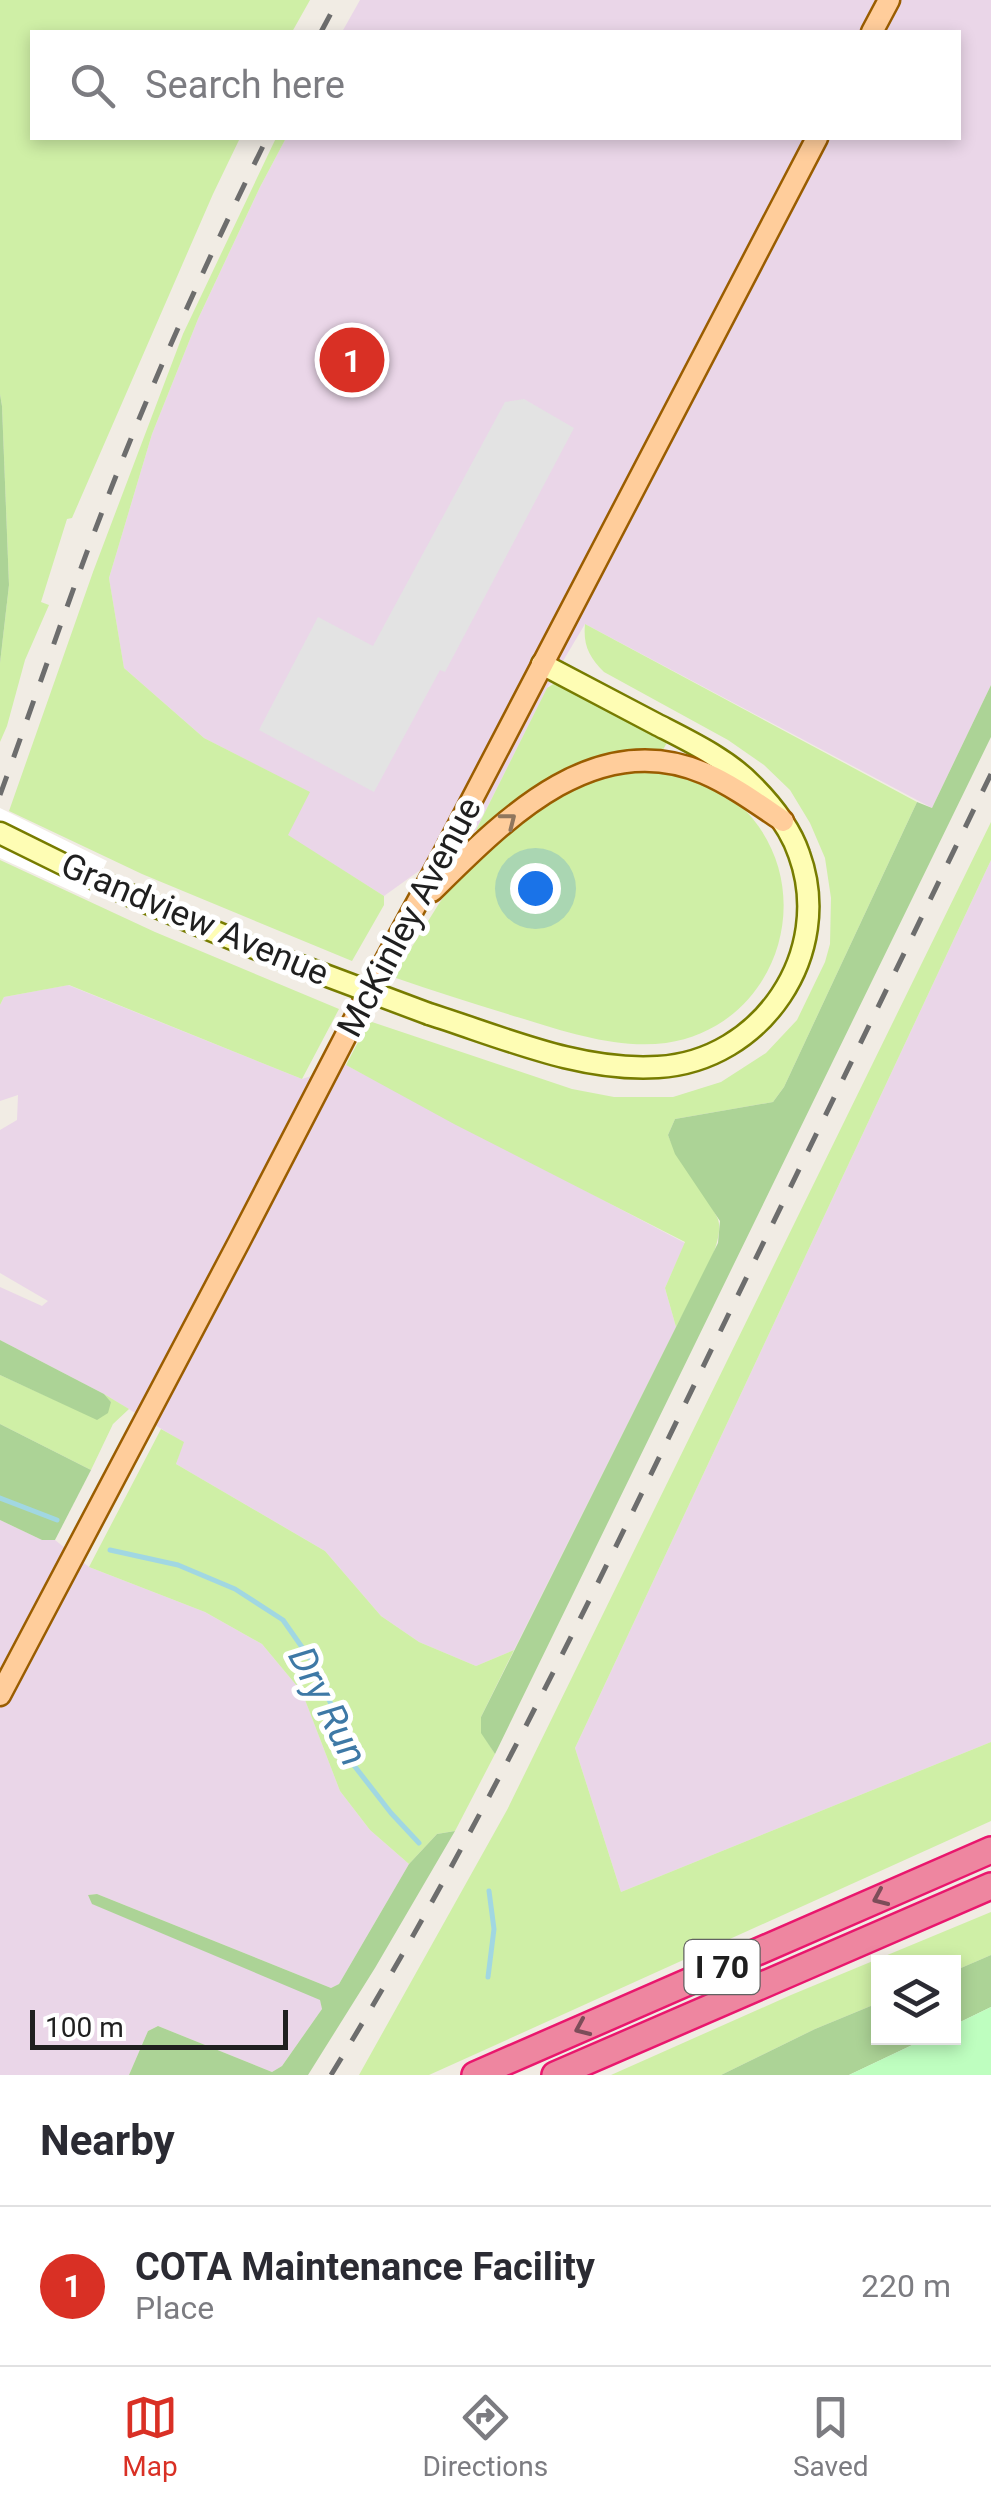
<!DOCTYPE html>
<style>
:root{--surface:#fff;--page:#f7f7f7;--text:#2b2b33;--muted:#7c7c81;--line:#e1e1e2;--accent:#d93025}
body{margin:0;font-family:Roboto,sans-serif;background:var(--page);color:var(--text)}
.controls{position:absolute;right:30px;bottom:30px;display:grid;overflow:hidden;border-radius:0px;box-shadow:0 5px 15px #0003}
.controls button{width:90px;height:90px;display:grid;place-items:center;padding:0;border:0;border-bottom:2px solid var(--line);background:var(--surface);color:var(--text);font:50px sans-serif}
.scale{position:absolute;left:30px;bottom:25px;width:258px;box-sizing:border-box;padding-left:10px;border:5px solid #1f1f1f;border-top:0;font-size:28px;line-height:35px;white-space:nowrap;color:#1f1f1f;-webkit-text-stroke:8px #fff;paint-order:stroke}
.you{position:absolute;left:535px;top:888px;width:35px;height:35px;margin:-25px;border:8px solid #fff;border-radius:50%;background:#1a73e8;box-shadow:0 0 0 15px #1a73e833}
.badge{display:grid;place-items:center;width:65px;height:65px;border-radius:50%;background:var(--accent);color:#fff;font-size:32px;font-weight:700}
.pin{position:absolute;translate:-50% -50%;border:5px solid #fff;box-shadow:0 2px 10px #0006}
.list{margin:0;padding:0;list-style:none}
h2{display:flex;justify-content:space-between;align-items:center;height:130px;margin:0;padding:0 40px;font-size:42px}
h2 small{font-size:32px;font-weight:400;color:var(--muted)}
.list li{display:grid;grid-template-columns:65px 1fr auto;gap:30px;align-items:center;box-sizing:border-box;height:160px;padding:0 40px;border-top:2px solid var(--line)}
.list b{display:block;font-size:38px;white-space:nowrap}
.list p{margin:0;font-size:32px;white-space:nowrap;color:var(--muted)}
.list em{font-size:32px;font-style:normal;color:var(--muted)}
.icon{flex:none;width:55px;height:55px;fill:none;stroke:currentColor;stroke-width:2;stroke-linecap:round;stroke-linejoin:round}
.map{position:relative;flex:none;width:991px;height:2075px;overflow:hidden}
.search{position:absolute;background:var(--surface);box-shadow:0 5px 15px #0003;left:30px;right:30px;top:30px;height:110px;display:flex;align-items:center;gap:25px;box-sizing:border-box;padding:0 35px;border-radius:0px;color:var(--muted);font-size:38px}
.sheet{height:290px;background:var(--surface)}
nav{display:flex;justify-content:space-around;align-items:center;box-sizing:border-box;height:140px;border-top:2px solid var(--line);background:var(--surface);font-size:28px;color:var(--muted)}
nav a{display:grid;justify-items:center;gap:5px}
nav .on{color:var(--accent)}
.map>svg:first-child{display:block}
.industrial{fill:#ead6e8}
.grass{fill:#cfefa6}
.forest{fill:#acd396}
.park{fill:#befebf}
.parking{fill:#e3e3e3}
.pier{fill:#fff}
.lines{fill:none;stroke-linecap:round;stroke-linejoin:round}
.stream{stroke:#a1d7e2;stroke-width:5}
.secondary-casing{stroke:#777c00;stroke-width:25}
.primary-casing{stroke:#9a5d00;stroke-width:25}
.highway-casing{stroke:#e9176d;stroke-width:30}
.secondary{stroke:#fefdb4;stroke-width:20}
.primary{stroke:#ffcd9b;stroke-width:20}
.highway{stroke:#ee86a0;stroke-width:25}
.rail{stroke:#6d6d6d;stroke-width:5;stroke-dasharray:20 20;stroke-linecap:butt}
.secondary-bridge-casing{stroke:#777c00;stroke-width:25;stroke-linecap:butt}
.secondary-bridge{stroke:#fefdb4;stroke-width:20}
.oneway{stroke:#8f765d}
.oneway2{stroke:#7c4d59}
.labels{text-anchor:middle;stroke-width:10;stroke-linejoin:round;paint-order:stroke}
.shield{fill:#fff;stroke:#626262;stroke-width:2.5}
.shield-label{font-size:32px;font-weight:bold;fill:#1f1f1f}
.street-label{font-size:35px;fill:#1f1f1f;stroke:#fff}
.water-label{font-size:38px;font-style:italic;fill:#3e79a6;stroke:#fff}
</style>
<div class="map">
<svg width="991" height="2075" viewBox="0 0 991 2075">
<rect width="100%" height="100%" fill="#f1ece4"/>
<!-- industrial -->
<g class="industrial">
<path d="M 360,0 L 991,0 L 991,685 L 932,808 L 585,624 L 547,688 L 476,830 L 384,896 L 287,835 L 309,792 L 204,738 L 124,668 L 109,578 L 152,434 L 198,319 L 260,187 L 286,138 L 958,138 L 958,32 L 342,32 Z"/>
<path d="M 991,860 L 991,1742 L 621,1892 L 575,1748 Z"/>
<path d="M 68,985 L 302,1079 L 346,1065 L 685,1243 L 665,1288 L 676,1327 L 514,1650 L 476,1666 L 419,1642 L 381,1616 L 325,1551 L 176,1464 L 183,1442 L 104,1394 L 0,1340 L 0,1287 L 42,1306 L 48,1301 L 0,1273 L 0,1130 L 17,1120 L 18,1095 L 0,1101 L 0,1005 L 4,997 Z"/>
<path d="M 0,1520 L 42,1540 L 55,1540 L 89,1567 L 205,1612 L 262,1644 L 302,1692 L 340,1791 L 370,1830 L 409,1864 L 339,1984 L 331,1988 L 97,1894 L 88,1895 L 93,1904 L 320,1999 L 322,2009 L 282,2066 L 272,2072 L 158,2026 L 148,2031 L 129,2075 L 0,2075 Z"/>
</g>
<!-- grass -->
<g class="grass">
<path d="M 0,0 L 310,0 L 292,32 L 32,32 L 32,138 L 240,138 L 213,194 L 72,518 L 67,519 L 41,602 L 49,605 L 25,660 L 7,726 L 0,742 L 0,663 L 9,585 L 2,406 L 0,394 Z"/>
<path d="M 276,138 L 286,138 L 260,187 L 198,319 L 152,434 L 109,578 L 124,668 L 204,738 L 310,792 L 288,835 L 384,896 L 384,905 L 352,961 L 142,874 L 9,811 L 93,572 L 183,334 Z"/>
<path d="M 585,624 L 917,802 L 784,1087 L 773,1102 L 675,1119 L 668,1135 C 680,1166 703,1188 717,1217 C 729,1240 688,1304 676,1327 L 665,1288 L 685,1242 L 454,1124 L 346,1065 L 369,1021 L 572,1089 L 614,1097 L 673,1097 L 721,1082 L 766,1053 L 797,1020 L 825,962 L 830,944 L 831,898 L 825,858 L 810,823 L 790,790 L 764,765 L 728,740 L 604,672 C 589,657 583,645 585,624 Z"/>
<path d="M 555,683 L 668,741 L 660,755 L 631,754 L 480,832 L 476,830 L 547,688 Z"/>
<path d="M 611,770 C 630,770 671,768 687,774 C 701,779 729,794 739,804 C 824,883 781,1026 666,1043 C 618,1049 569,1033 524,1019 C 480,1006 437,992 393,977 L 440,902 L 464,870 L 544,801 Z"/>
<path d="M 991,822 L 991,860 L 575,1748 L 621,1892 L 991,1742 L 991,1821 L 429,2075 L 359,2075 L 507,1810 Z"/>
<path d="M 0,860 L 155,932 L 339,1009 L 302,1079 L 69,985 L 4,997 L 0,1005 Z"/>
<path d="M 0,1375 L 97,1419 L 111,1402 L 104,1394 L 129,1409 L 113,1424 L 91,1470 L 0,1424 Z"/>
<path d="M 161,1429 L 184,1442 L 176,1464 L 325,1551 L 381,1616 L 419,1642 L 476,1666 L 514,1650 L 481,1717 L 482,1733 L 495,1754 L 455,1831 L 437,1834 L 409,1864 L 370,1830 L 340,1791 L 302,1692 L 262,1644 L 205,1612 L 89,1567 Z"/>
<path d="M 991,1912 L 991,1955 L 954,1971 L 954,1962 L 878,1962 L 878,2003 L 815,2029 L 721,2075 L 611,2075 L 791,1995 Z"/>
</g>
<!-- forest -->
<g class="forest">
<path d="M 0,394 L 2,406 L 9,585 L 0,663 Z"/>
<path d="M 991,685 L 991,737 L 495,1754 L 481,1733 L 481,1717 L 718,1243 L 720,1221 L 675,1154 L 668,1135 L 675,1119 L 773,1102 L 784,1087 L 917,802 L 932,808 Z"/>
<path d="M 0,1340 L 104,1394 L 111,1402 L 108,1413 L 97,1420 L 0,1375 Z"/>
<path d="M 0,1424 L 91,1470 L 55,1540 L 42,1540 L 0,1520 Z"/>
<path d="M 455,1831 L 375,1968 L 308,2075 L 129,2075 L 148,2031 L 158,2026 L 272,2072 L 282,2066 L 322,2009 L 320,2000 L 92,1904 L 88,1895 L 97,1894 L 331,1988 L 339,1984 L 409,1864 L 437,1834 Z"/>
<path d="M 991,1955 L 991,2007 L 954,2025 L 954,1971 Z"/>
<path d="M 878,2003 L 878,2038 L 927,2038 L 849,2075 L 721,2075 L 815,2029 Z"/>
</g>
<!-- park -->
<path class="park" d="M 991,2007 L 991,2075 L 849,2075 L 927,2038 L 954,2038 L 954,2025 Z"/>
<!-- parking -->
<path class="parking" d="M 524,399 L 574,428 L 445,672 L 440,670 L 374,792 L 259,730 L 318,617 L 373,646 L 505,402 Z"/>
<!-- pier -->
<path class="pier" d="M 0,808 L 107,861 L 89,899 L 0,858 Z"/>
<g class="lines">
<!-- stream -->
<g class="stream">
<path d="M 0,1498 L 57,1520"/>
<path d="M 110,1550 L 178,1565 L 235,1589 L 283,1620 L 311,1660 L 335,1713 L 336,1738 L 349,1759 L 391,1813 L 419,1843"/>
<path d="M 488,1977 L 494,1929 L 489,1891"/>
</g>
<defs>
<g id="secondary">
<path d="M 0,833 C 102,885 209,932 317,972"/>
<path d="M 429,1014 C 502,1037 580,1072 658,1067 C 762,1061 835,953 799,854 C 790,827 772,805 752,785 C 727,759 689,741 656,724 C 618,704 580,684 542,664"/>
</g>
<g id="primary">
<path d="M 872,32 L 889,0"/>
<path d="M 432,891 C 503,821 594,726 704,773 C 732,785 758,804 783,821"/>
<path d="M 0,1695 L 239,1242 L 369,991 L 443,855 L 817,138"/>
</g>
<g id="highway">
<path d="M 475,2075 L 991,1850"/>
<path d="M 555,2075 L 991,1886"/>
</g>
</defs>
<!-- secondary casing -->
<use href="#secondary" class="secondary-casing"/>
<!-- primary casing -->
<use href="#primary" class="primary-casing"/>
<!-- highway casing -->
<use href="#highway" class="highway-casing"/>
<!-- secondary -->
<use href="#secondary" class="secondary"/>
<!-- primary -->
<use href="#primary" class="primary"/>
<!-- highway -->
<use href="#highway" class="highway"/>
<!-- rail -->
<g class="rail">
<path d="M 321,32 L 338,0"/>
<path d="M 0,795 C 42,680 80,564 126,451 C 169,344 217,240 267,138"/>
<path d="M 331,2075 C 463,1860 574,1634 684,1406 C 786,1196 889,985 991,774"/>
</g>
<defs>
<path id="secondary-bridge" d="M 317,972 L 429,1014"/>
</defs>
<!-- secondary-bridge casing -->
<use href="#secondary-bridge" class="secondary-bridge-casing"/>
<!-- secondary-bridge -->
<use href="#secondary-bridge" class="secondary-bridge"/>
</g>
<!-- one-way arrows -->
<defs><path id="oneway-chevron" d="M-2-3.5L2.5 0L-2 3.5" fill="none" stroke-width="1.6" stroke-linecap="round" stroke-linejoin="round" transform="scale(2.5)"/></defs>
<use class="oneway" href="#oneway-chevron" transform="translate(509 820) rotate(-38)"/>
<g class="oneway2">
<use href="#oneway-chevron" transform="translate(880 1898) rotate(156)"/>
<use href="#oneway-chevron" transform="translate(582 2028) rotate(156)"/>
</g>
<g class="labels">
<!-- shield labels -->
<rect class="shield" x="684.5" y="1940" width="75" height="54" rx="8"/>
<g class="shield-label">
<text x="722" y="1978">I 70</text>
</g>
<!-- street labels -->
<g class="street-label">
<text transform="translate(409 917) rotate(-62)" y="12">McKinley Avenue</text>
<text transform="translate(195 919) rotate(23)" y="12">Grandview Avenue</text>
</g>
<!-- water labels -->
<g class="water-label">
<text transform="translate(328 1706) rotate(63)" y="13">Dry Run</text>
</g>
</g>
</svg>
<div class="controls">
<button><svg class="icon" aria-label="layers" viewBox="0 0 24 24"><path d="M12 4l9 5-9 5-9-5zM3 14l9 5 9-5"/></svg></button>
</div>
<div class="scale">100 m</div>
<div class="you"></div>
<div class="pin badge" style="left:352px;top:360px">1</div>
<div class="search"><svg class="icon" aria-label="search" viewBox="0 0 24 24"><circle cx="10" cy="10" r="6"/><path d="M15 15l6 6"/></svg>Search here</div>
</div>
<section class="sheet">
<h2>Nearby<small></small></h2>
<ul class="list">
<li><span class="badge">1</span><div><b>COTA Maintenance Facility</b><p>Place</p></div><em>220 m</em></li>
</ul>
</section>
<nav>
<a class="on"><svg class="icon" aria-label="map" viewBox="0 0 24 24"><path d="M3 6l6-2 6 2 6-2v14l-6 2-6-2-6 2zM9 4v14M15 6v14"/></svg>Map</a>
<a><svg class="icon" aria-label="directions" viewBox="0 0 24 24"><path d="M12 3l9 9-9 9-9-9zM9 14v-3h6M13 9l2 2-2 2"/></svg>Directions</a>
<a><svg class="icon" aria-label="saved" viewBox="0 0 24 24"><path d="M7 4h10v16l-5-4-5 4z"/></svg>Saved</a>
</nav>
